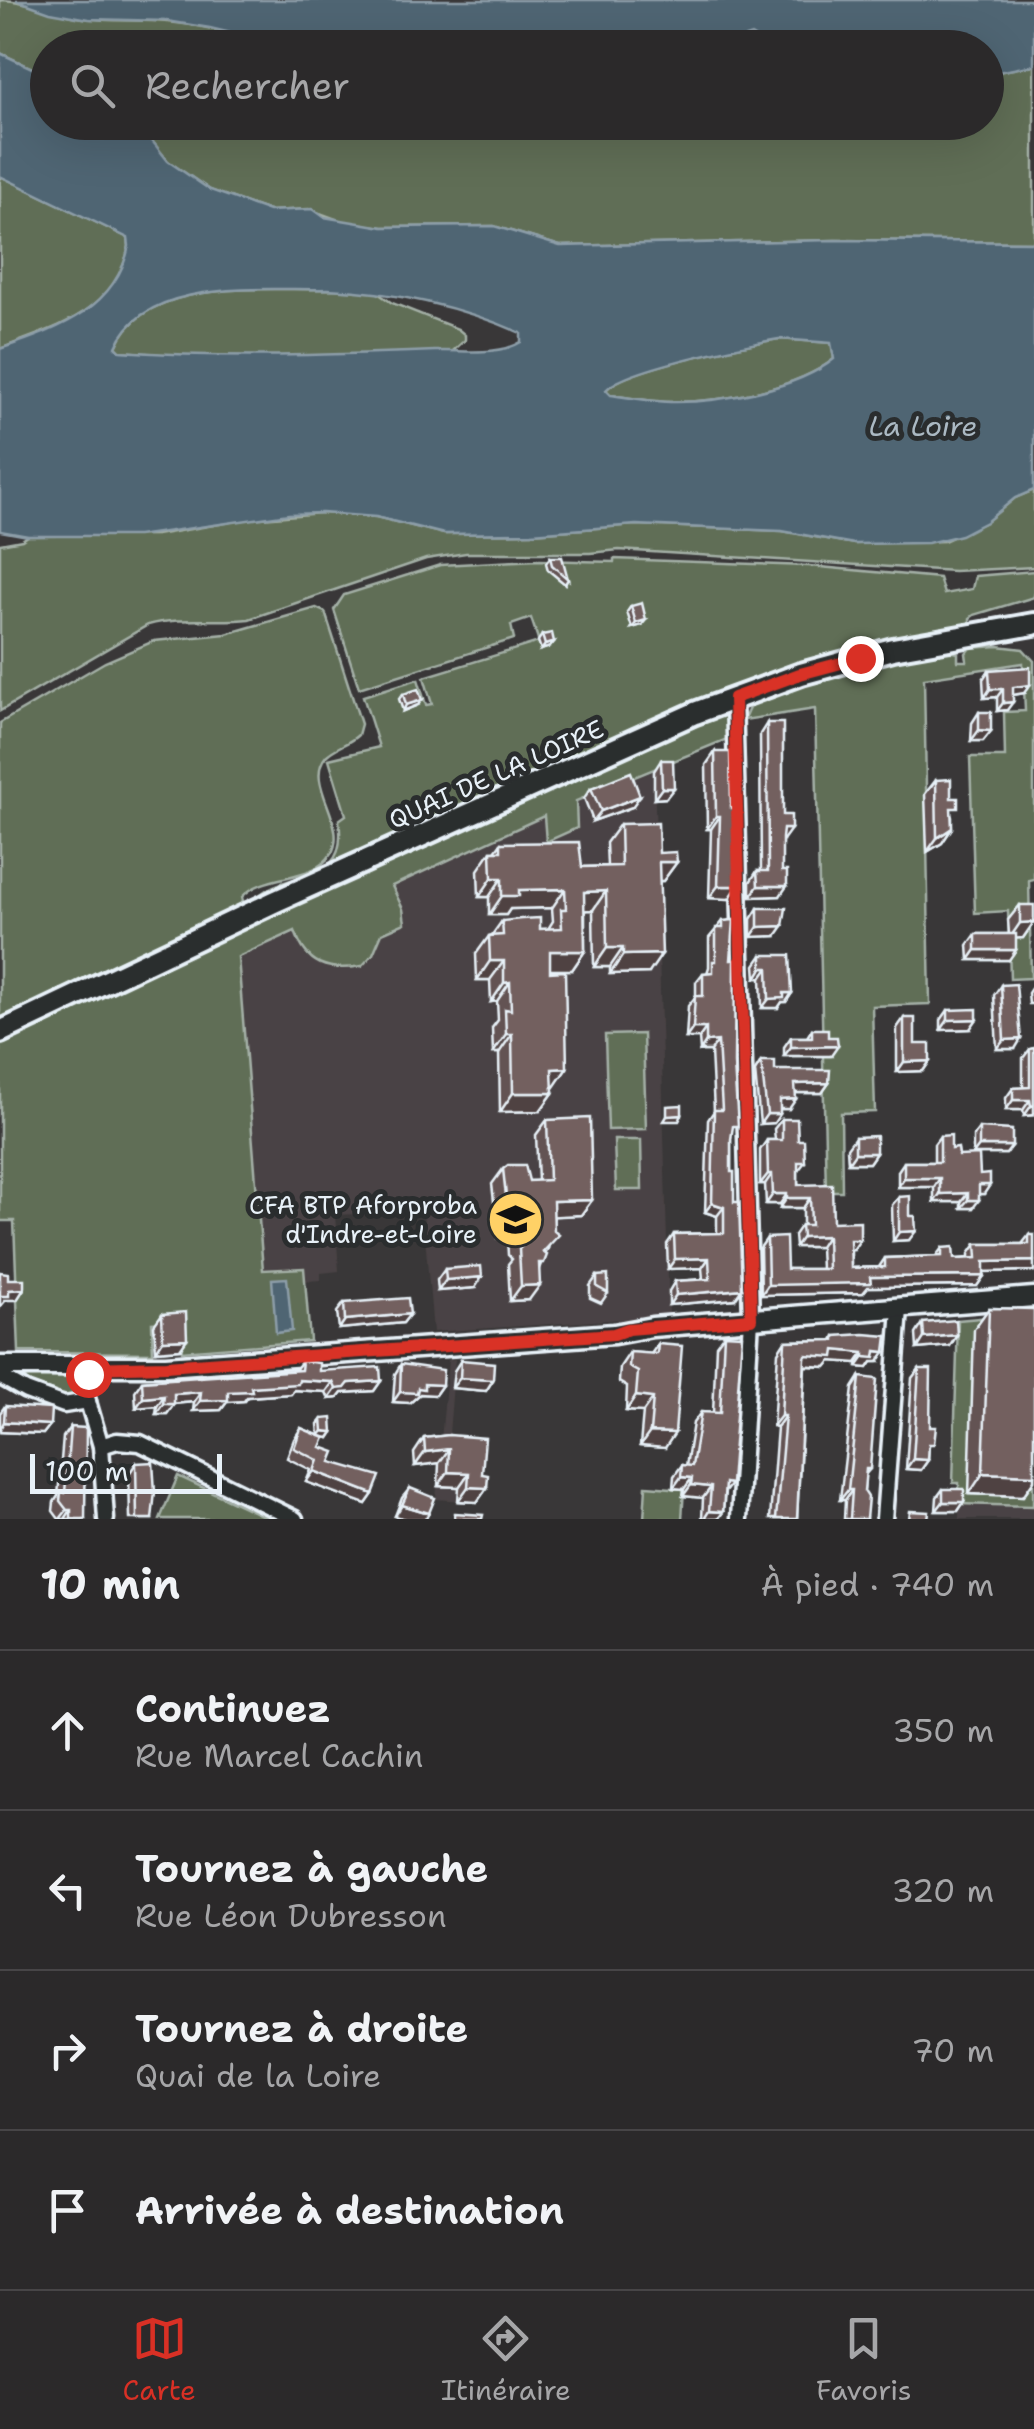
<!DOCTYPE html>
<html lang="fr">
<meta charset="utf-8">
<style>
:root{--surface:#2b292a;--page:#333132;--text:#f1f3f6;--muted:#a6a6a8;--line:#474547;--accent:#d93025}
body{margin:0;font-family:"Shantell Sans",sans-serif;background:var(--page);color:var(--text)}
.scale{position:absolute;left:30px;bottom:25px;width:192px;box-sizing:border-box;padding-left:10px;border:5px solid #e8f1f8;border-top:0;font-size:28px;line-height:35px;white-space:nowrap;color:#e8f1f8;-webkit-text-stroke:8px #2a2d2e;paint-order:stroke}
.stop{position:absolute;width:30px;height:30px;margin:-22px;border:8px solid #d93025;border-radius:50%;background:#fff}
.stop.end{background:#d93025;border-color:#fff;box-shadow:0 2px 10px #0008}
.list{margin:0;padding:0;list-style:none}
h2{display:flex;justify-content:space-between;align-items:center;height:130px;margin:0;padding:0 40px;font-size:42px}
h2 small{font-size:32px;font-weight:400;color:var(--muted)}
.list li{display:grid;grid-template-columns:65px 1fr auto;gap:30px;align-items:center;box-sizing:border-box;height:160px;padding:0 40px;border-top:2px solid var(--line)}
.list b{display:block;font-size:38px;white-space:nowrap}
.list p{margin:0;font-size:32px;white-space:nowrap;color:var(--muted)}
.list em{font-size:32px;font-style:normal;color:var(--muted)}
.icon{flex:none;width:55px;height:55px;fill:none;stroke:currentColor;stroke-width:2;stroke-linecap:round;stroke-linejoin:round}
.map{position:relative;flex:none;width:1034px;height:1519px;overflow:hidden}
.search{position:absolute;background:var(--surface);box-shadow:0 10px 40px #0002;left:30px;right:30px;top:30px;height:110px;display:flex;align-items:center;gap:25px;box-sizing:border-box;padding:0 35px;border-radius:55px;color:var(--muted);font-size:38px}
.sheet{height:770px;background:var(--surface)}
nav{display:flex;justify-content:space-around;align-items:center;box-sizing:border-box;height:140px;border-top:2px solid var(--line);background:var(--surface);font-size:28px;color:var(--muted)}
nav a{display:grid;justify-items:center;gap:5px}
nav .on{color:var(--accent)}
.map>svg:first-child{display:block}
.built{fill:#4a4344}
.green{fill:#606e56;stroke:#a4b0a7;stroke-width:2.5}
.water{fill:#4f6573;stroke:#8c9da8;stroke-width:2.5;fill-rule:evenodd}
.lines{fill:none;stroke-linecap:round;stroke-linejoin:round}
.minor-casing{stroke:#e8f1f8;stroke-width:21}
.tertiary-casing{stroke:#e8f1f8;stroke-width:25}
.secondary-casing{stroke:#e8f1f8;stroke-width:28}
.minor{stroke:#2a2d2e;stroke-width:14}
.tertiary{stroke:#2a2d2e;stroke-width:18}
.secondary{stroke:#2a2d2e;stroke-width:20}
.wall{fill:#635352;stroke:#e8f1f8;stroke-width:2.5}
.shaded-wall{fill:#504342;stroke:#e8f1f8;stroke-width:2.5}
.building{fill:#73605f;stroke:#e8f1f8;stroke-width:2.5}
.route{stroke:#d93025;stroke-width:12}
.labels{text-anchor:middle;stroke-width:10;stroke-linejoin:round;paint-order:stroke}
.street-label{font-size:25px;fill:#e8f1f8;stroke:#2a2d2e}
.poi-label{font-size:25px;fill:#e8f1f8;stroke:#2a2d2e;text-anchor:end}
.water-label{font-size:28px;font-style:italic;fill:#abb9c3;stroke:#2a2d2e}
</style>
<div class="map">
<svg width="1034" height="1519" viewBox="0 0 1034 1519">
<rect width="100%" height="100%" fill="#393738"/>
<filter id="ink" filterUnits="userSpaceOnUse"><feTurbulence type="fractalNoise" baseFrequency=".01" numOctaves="2"/><feDisplacementMap in="SourceGraphic" scale="20" xChannelSelector="R" yChannelSelector="G"/><feConvolveMatrix kernelMatrix="1 2 1 2 8 2 1 2 1" color-interpolation-filters="sRGB"/></filter>
<g filter="url(#ink)">
<!-- built -->
<g class="built">
<path d="M 654,771 L 669,1316 L 433,1332 L 423,1211 L 335,1215 L 339,1271 L 321,1273 L 321,1280 L 305,1281 L 303,1268 L 263,1271 L 238,957 L 295,930 L 306,956 L 318,963 L 333,967 L 373,954 L 382,933 L 400,927 L 406,918 L 392,886 L 545,816 L 547,842 L 576,828 L 576,801 Z"/>
<path d="M 455,1359 L 449,1434 L 482,1437 L 477,1502 L 436,1499 L 448,1360 Z"/>
<path d="M 1034,1500 L 1034,1519 L 959,1519 L 959,1504 L 1032,1506 Z"/>
</g>
<!-- green -->
<g class="green">
<path d="M 0,0 C 28,0 55,14 83,18 C 111,22 140,19 168,22 C 209,26 250,38 290,47 L 48,48 L 47,75 L 0,53 Z"/>
<path d="M 1034,65 L 1034,242 L 835,240 L 560,246 L 494,226 L 383,227 L 344,222 L 309,209 L 269,211 L 210,190 L 168,161 L 138,123 L 986,122 L 987,74 Z"/>
<path d="M 0,176 L 128,238 L 129,246 C 115,314 56,326 0,349 Z"/>
<path d="M 328,289 L 375,291 L 392,303 L 458,329 L 465,335 L 465,340 L 453,351 L 334,357 L 197,357 L 120,351 L 116,347 C 145,276 265,291 328,289 Z"/>
<path d="M 779,339 L 832,343 L 834,359 C 796,389 722,402 674,402 C 654,402 632,398 611,395 L 606,390 C 622,369 748,344 779,339 Z"/>
<path d="M 1034,490 L 1034,567 L 954,571 L 619,550 L 590,553 L 466,553 L 426,559 L 249,619 C 215,623 181,616 148,625 L 0,711 L 0,544 L 22,540 L 28,536 L 156,535 L 249,519 L 322,513 L 376,517 L 444,534 L 532,533 L 636,525 L 782,531 L 854,544 L 944,541 L 986,522 L 1015,498 Z"/>
<path d="M 614,559 L 809,566 L 939,578 L 944,594 L 972,589 L 975,576 L 1034,571 L 1034,597 L 974,615 L 970,618 L 970,627 L 895,640 L 252,903 C 282,863 350,894 339,820 L 346,815 L 329,759 L 379,747 L 363,696 L 418,679 L 426,705 L 432,704 L 424,677 L 539,642 L 531,618 L 511,625 L 514,639 L 359,688 L 334,610 L 344,595 L 440,565 L 538,560 L 614,562 Z"/>
<path d="M 316,608 L 325,612 L 361,724 L 358,735 C 349,744 335,747 326,756 C 303,783 350,824 331,854 C 313,883 264,872 242,897 L 244,906 L 0,1025 L 0,723 L 105,662 L 154,641 L 226,634 Z"/>
<path d="M 998,646 L 1023,649 L 1034,661 L 1034,879 L 1029,880 L 1031,978 L 1010,979 L 1008,911 L 975,913 L 970,757 L 1005,757 L 1004,712 L 1025,711 L 1023,663 L 924,678 L 930,1004 L 872,1006 L 875,1112 L 841,1113 L 842,1191 L 826,1191 L 815,709 L 744,720 C 747,712 749,706 756,700 C 779,683 934,644 958,653 L 958,661 L 967,661 L 966,653 L 970,648 Z"/>
<path d="M 721,714 L 729,719 L 732,737 L 576,801 L 577,828 L 546,842 L 544,816 L 392,886 L 403,909 L 405,923 L 382,933 L 373,954 L 362,966 C 328,972 306,965 295,931 L 238,957 L 263,1270 L 304,1268 L 310,1341 L 182,1351 L 179,1321 L 152,1323 L 153,1353 L 19,1352 L 14,1221 L 0,1221 L 0,1043 L 420,843 L 650,740 Z"/>
<path d="M 643,1034 L 646,1129 L 608,1130 L 605,1035 Z"/>
<path d="M 614,1140 L 641,1140 L 642,1190 L 616,1190 Z"/>
<path d="M 1034,1313 L 1033,1506 L 959,1504 L 959,1483 L 953,1483 L 958,1320 Z"/>
<path d="M 28,1376 L 69,1378 L 78,1387 L 74,1395 C 60,1398 43,1385 26,1384 L 25,1378 Z"/>
<path d="M 178,1476 L 270,1519 L 160,1519 Z"/>
<path d="M 646,1486 L 684,1489 L 682,1519 L 644,1519 Z"/>
</g>
<!-- water -->
<g class="water">
<path d="M 16,0 L 1034,0 L 1034,65 L 987,74 L 986,48 L 773,48 L 751,35 L 745,37 L 737,48 L 290,47 L 210,28 L 167,21 L 89,19 L 50,12 Z"/>
<path d="M 0,53 L 47,75 L 48,122 L 138,123 L 168,161 L 210,190 L 269,211 L 313,209 L 324,217 L 383,227 L 494,226 L 560,246 L 835,240 L 1034,242 L 1034,490 L 1015,498 L 986,522 L 961,535 L 928,543 L 854,544 L 782,531 L 636,525 L 532,533 L 444,534 L 376,517 L 322,513 L 289,514 L 137,536 L 28,536 L 0,531 L 0,349 C 56,329 115,311 129,246 L 128,238 L 0,176 ZM 328,289 C 396,292 459,306 521,333 L 521,342 C 498,356 463,350 437,351 C 331,355 227,359 120,351 L 116,347 C 145,276 266,291 328,289 ZM 779,339 L 831,343 L 834,359 C 797,389 721,402 675,402 C 654,402 632,398 611,395 L 606,390 C 621,370 749,344 779,339 Z"/>
<path d="M 287,1278 L 292,1331 L 276,1333 L 272,1279 Z"/>
</g>
<g class="lines">
<defs>
<g id="minor">
<path d="M 734,698 L 751,1319 L 739,1519"/>
<path d="M 88,1368 L 86,1395 L 101,1446 L 106,1519"/>
<path d="M 1,1377 L 26,1391 L 64,1405 L 88,1401"/>
<path d="M 101,1446 L 117,1441 L 140,1443 L 295,1519"/>
<path d="M 884,1519 L 900,1309"/>
</g>
<path id="tertiary" d="M 0,1366 L 166,1366 L 614,1334 L 652,1327 L 1034,1297"/>
<path id="secondary" d="M 0,1032 L 274,902 L 695,713 L 801,674 L 893,649 L 1034,624"/>
</defs>
<!-- minor casing -->
<use href="#minor" class="minor-casing"/>
<!-- tertiary casing -->
<use href="#tertiary" class="tertiary-casing"/>
<!-- secondary casing -->
<use href="#secondary" class="secondary-casing"/>
<!-- minor -->
<use href="#minor" class="minor"/>
<!-- tertiary -->
<use href="#tertiary" class="tertiary"/>
<!-- secondary -->
<use href="#secondary" class="secondary"/>
</g>
<!-- wall -->
<g class="wall">
<path d="M 550,557 L 568,579 L 565,584 L 548,570 L 546,563 Z"/>
<path d="M 631,606 L 642,625 L 632,628 L 627,612 Z"/>
<path d="M 542,635 L 554,642 L 550,647 L 541,650 L 538,641 Z"/>
<path d="M 989,670 L 1024,693 L 1013,695 L 1007,710 L 997,711 L 997,697 L 984,698 L 983,679 Z"/>
<path d="M 403,694 L 418,705 L 403,711 L 399,699 Z"/>
<path d="M 979,712 L 991,731 L 983,741 L 971,741 L 972,723 Z"/>
<path d="M 767,723 L 783,840 L 782,840 L 780,896 L 750,897 L 750,882 L 757,871 L 761,871 L 760,734 Z"/>
<path d="M 715,752 L 738,886 L 729,899 L 709,898 L 711,829 L 707,829 L 706,765 Z"/>
<path d="M 661,760 L 666,798 L 654,799 L 654,771 Z"/>
<path d="M 936,780 L 952,817 L 952,828 L 942,843 L 927,852 L 925,794 Z"/>
<path d="M 591,788 L 632,807 L 593,821 L 584,798 Z"/>
<path d="M 620,824 L 659,853 L 677,862 L 663,881 L 660,881 L 649,973 L 610,974 L 610,967 L 594,967 L 593,910 L 585,910 L 585,951 L 572,970 L 550,970 L 567,1068 L 553,1087 L 553,1093 L 540,1111 L 500,1112 L 499,1053 L 493,1053 L 492,1028 L 498,1020 L 497,1001 L 491,1002 L 490,980 L 477,980 L 476,954 L 489,936 L 492,935 L 502,921 L 540,929 L 548,929 L 553,921 L 552,908 L 510,909 L 506,915 L 489,915 L 489,897 L 479,897 L 478,870 L 491,851 L 495,851 L 501,843 L 582,867 L 607,866 L 606,843 Z"/>
<path d="M 1020,905 L 1034,922 L 1023,938 L 1016,938 L 1009,960 L 969,960 L 968,945 L 976,934 L 1009,934 L 1008,920 Z"/>
<path d="M 758,908 L 776,936 L 751,937 L 751,919 Z"/>
<path d="M 723,921 L 731,960 L 731,1172 L 735,1299 L 669,1305 L 669,1291 L 675,1281 L 703,1279 L 702,1268 L 668,1269 L 667,1244 L 674,1234 L 717,1233 L 717,1216 L 705,1212 L 708,1120 L 714,1111 L 711,1051 L 700,1051 L 699,1038 L 686,1038 L 688,1006 L 696,996 L 696,982 L 703,973 L 707,973 L 709,967 L 709,938 Z"/>
<path d="M 762,955 L 792,993 L 786,1002 L 782,1002 L 778,1008 L 762,1008 L 761,978 L 756,978 L 755,965 Z"/>
<path d="M 1001,985 L 1015,1049 L 997,1049 L 994,995 Z"/>
<path d="M 1032,987 L 1034,987 L 1034,1004 L 1029,1004 L 1028,993 Z"/>
<path d="M 948,1010 L 970,1029 L 941,1030 L 941,1020 Z"/>
<path d="M 904,1018 L 915,1044 L 930,1061 L 923,1071 L 897,1072 L 897,1028 Z"/>
<path d="M 812,1029 L 831,1056 L 784,1056 L 784,1047 L 791,1037 L 807,1037 Z"/>
<path d="M 1034,1048 L 1034,1115 L 1024,1116 L 1023,1110 L 1006,1110 L 1006,1098 L 1013,1088 L 1023,1088 L 1023,1058 L 1030,1049 Z"/>
<path d="M 761,1061 L 775,1070 L 829,1083 L 822,1093 L 796,1093 L 789,1109 L 780,1109 L 774,1123 L 760,1124 L 755,1071 Z"/>
<path d="M 782,1119 L 798,1140 L 805,1162 L 798,1171 L 798,1185 L 833,1222 L 853,1250 L 851,1250 L 851,1268 L 879,1267 L 885,1258 L 936,1256 L 942,1248 L 957,1259 L 969,1258 L 969,1254 L 976,1244 L 1022,1244 L 1029,1235 L 1034,1271 L 984,1272 L 984,1276 L 977,1286 L 868,1287 L 863,1293 L 761,1295 L 760,1248 L 767,1238 L 787,1269 L 821,1269 L 820,1247 L 795,1247 L 794,1235 L 801,1225 L 803,1225 L 803,1208 L 780,1208 L 780,1204 L 766,1204 L 765,1184 L 760,1184 L 760,1150 L 767,1140 L 775,1140 L 774,1129 Z"/>
<path d="M 547,1120 L 592,1200 L 581,1215 L 554,1216 L 548,1250 L 545,1254 L 539,1269 L 529,1300 L 510,1301 L 508,1264 L 512,1259 L 508,1255 L 507,1238 L 498,1238 L 492,1184 L 503,1169 L 529,1181 L 538,1181 L 536,1135 Z"/>
<path d="M 979,1128 L 1012,1146 L 1006,1154 L 973,1154 L 973,1136 Z"/>
<path d="M 940,1136 L 959,1156 L 980,1175 L 984,1194 L 979,1194 L 973,1208 L 961,1208 L 961,1202 L 934,1202 L 934,1187 L 898,1187 L 898,1171 L 904,1162 L 934,1162 L 934,1144 Z"/>
<path d="M 855,1137 L 876,1153 L 869,1163 L 848,1163 L 847,1148 Z"/>
<path d="M 899,1197 L 910,1216 L 909,1240 L 893,1241 L 892,1205 Z"/>
<path d="M 445,1269 L 475,1288 L 438,1291 L 437,1280 Z"/>
<path d="M 597,1276 L 608,1293 L 601,1303 L 590,1298 L 590,1286 Z"/>
<path d="M 344,1303 L 410,1314 L 403,1323 L 339,1329 L 337,1312 Z"/>
<path d="M 989,1308 L 1034,1309 L 1034,1480 L 1023,1496 L 969,1494 L 974,1329 Z"/>
<path d="M 162,1314 L 180,1349 L 156,1351 L 154,1325 Z"/>
<path d="M 923,1323 L 957,1335 L 950,1346 L 917,1349 L 916,1334 Z"/>
<path d="M 724,1334 L 731,1484 L 725,1492 L 723,1512 L 718,1519 L 702,1519 L 703,1498 L 683,1496 L 684,1489 L 673,1488 L 674,1476 L 682,1465 L 686,1466 L 693,1423 L 701,1412 L 713,1413 L 716,1345 Z"/>
<path d="M 835,1336 L 878,1362 L 872,1362 L 868,1368 L 857,1367 L 857,1363 L 831,1361 L 826,1367 L 805,1366 L 797,1519 L 770,1519 L 777,1427 L 773,1426 L 778,1352 L 785,1341 L 833,1340 Z"/>
<path d="M 658,1344 L 665,1448 L 640,1446 L 643,1412 L 626,1411 L 627,1387 L 619,1382 L 620,1367 L 630,1352 L 651,1354 Z"/>
<path d="M 461,1360 L 493,1380 L 486,1391 L 452,1388 L 454,1371 Z"/>
<path d="M 302,1361 L 319,1371 L 381,1381 L 374,1391 L 342,1393 L 338,1398 L 329,1399 L 326,1392 L 294,1390 L 291,1394 L 247,1397 L 244,1401 L 227,1402 L 221,1410 L 193,1411 L 194,1402 L 174,1404 L 167,1414 L 156,1414 L 157,1406 L 136,1408 L 135,1391 L 142,1381 L 295,1370 Z"/>
<path d="M 401,1364 L 442,1385 L 435,1395 L 420,1394 L 410,1403 L 393,1402 L 395,1374 Z"/>
<path d="M 919,1369 L 930,1427 L 928,1460 L 921,1470 L 906,1469 L 912,1378 Z"/>
<path d="M 860,1377 L 870,1469 L 865,1475 L 864,1491 L 866,1519 L 844,1519 L 845,1500 L 840,1500 L 853,1388 Z"/>
<path d="M 5,1406 L 50,1425 L 43,1434 L 0,1432 L 0,1413 Z"/>
<path d="M 322,1419 L 333,1432 L 329,1438 L 321,1436 L 321,1447 L 331,1462 L 373,1494 L 366,1504 L 306,1482 L 311,1470 L 287,1458 L 294,1439 L 301,1428 L 319,1436 L 318,1424 Z"/>
<path d="M 70,1427 L 85,1519 L 59,1519 L 53,1511 L 54,1502 L 58,1496 L 63,1437 Z"/>
<path d="M 449,1435 L 482,1474 L 487,1488 L 477,1502 L 458,1501 L 459,1487 L 438,1486 L 439,1463 L 415,1466 L 414,1453 L 424,1438 Z"/>
<path d="M 136,1463 L 152,1519 L 130,1519 L 129,1474 Z"/>
<path d="M 410,1488 L 429,1513 L 425,1519 L 406,1519 L 395,1516 L 402,1498 Z"/>
<path d="M 943,1489 L 964,1502 L 958,1511 L 936,1511 L 937,1497 Z"/>
</g>
<!-- shaded-wall -->
<g class="shaded-wall">
<path d="M 646,620 L 642,625 L 632,628 L 636,623 Z"/>
<path d="M 554,642 L 550,647 L 541,650 L 545,645 Z"/>
<path d="M 1030,685 L 1024,693 L 1007,696 L 1013,687 Z"/>
<path d="M 990,689 L 1003,689 L 997,697 L 984,698 Z"/>
<path d="M 422,700 L 418,705 L 403,711 L 406,705 Z"/>
<path d="M 1013,702 L 1007,710 L 997,711 L 1003,703 Z"/>
<path d="M 979,730 L 991,731 L 983,741 L 971,741 Z"/>
<path d="M 662,788 L 674,788 L 666,798 L 654,799 Z"/>
<path d="M 640,796 L 632,807 L 593,821 L 601,811 Z"/>
<path d="M 716,816 L 720,816 L 711,829 L 707,829 Z"/>
<path d="M 952,828 L 942,843 L 927,852 L 937,838 Z"/>
<path d="M 783,829 L 791,829 L 783,840 L 776,840 Z"/>
<path d="M 659,862 L 677,862 L 663,881 L 646,881 Z"/>
<path d="M 492,878 L 502,878 L 489,897 L 479,897 Z"/>
<path d="M 718,886 L 738,886 L 729,899 L 709,898 Z"/>
<path d="M 758,886 L 787,886 L 780,896 L 750,897 Z"/>
<path d="M 565,889 L 552,908 L 510,909 L 506,915 L 489,915 L 502,896 L 519,890 Z"/>
<path d="M 606,891 L 593,910 L 571,911 L 584,892 Z"/>
<path d="M 1034,922 L 1023,938 L 1009,939 L 1020,923 Z"/>
<path d="M 783,926 L 776,936 L 751,937 L 758,927 Z"/>
<path d="M 607,948 L 623,948 L 610,967 L 594,967 Z"/>
<path d="M 976,950 L 1016,950 L 1009,960 L 969,960 Z"/>
<path d="M 550,951 L 585,951 L 572,970 L 536,970 Z"/>
<path d="M 662,954 L 649,973 L 610,974 L 623,955 Z"/>
<path d="M 490,961 L 504,961 L 490,980 L 477,980 Z"/>
<path d="M 762,968 L 768,968 L 761,978 L 756,978 Z"/>
<path d="M 510,982 L 497,1001 L 491,1002 L 504,983 Z"/>
<path d="M 784,993 L 792,993 L 786,1002 L 782,1002 L 778,1008 L 762,1008 L 769,999 Z"/>
<path d="M 977,1019 L 970,1029 L 941,1030 L 948,1020 Z"/>
<path d="M 693,1028 L 706,1028 L 699,1038 L 686,1038 Z"/>
<path d="M 506,1034 L 512,1034 L 499,1053 L 493,1053 Z"/>
<path d="M 1021,1039 L 1015,1049 L 997,1049 L 1004,1040 Z"/>
<path d="M 718,1041 L 711,1051 L 700,1051 L 706,1042 Z"/>
<path d="M 838,1046 L 831,1056 L 784,1056 L 791,1047 Z"/>
<path d="M 930,1061 L 923,1071 L 897,1072 L 904,1062 Z"/>
<path d="M 567,1068 L 554,1087 L 539,1088 L 552,1069 Z"/>
<path d="M 829,1083 L 822,1093 L 789,1093 L 795,1084 Z"/>
<path d="M 513,1093 L 553,1093 L 540,1111 L 500,1112 Z"/>
<path d="M 796,1099 L 789,1109 L 774,1109 L 780,1100 Z"/>
<path d="M 1013,1100 L 1030,1100 L 1023,1110 L 1006,1110 Z"/>
<path d="M 1034,1105 L 1034,1115 L 1024,1116 L 1031,1106 Z"/>
<path d="M 767,1114 L 780,1114 L 774,1123 L 760,1124 Z"/>
<path d="M 682,1115 L 679,1121 L 664,1121 L 667,1116 Z"/>
<path d="M 979,1146 L 1012,1146 L 1006,1154 L 973,1154 Z"/>
<path d="M 855,1153 L 876,1153 L 869,1163 L 848,1163 Z"/>
<path d="M 768,1174 L 772,1174 L 765,1184 L 760,1184 Z"/>
<path d="M 904,1178 L 940,1178 L 934,1187 L 898,1187 Z"/>
<path d="M 979,1185 L 990,1185 L 984,1194 L 973,1194 Z"/>
<path d="M 968,1193 L 961,1202 L 934,1202 L 940,1194 Z"/>
<path d="M 773,1194 L 787,1194 L 780,1204 L 766,1204 Z"/>
<path d="M 787,1198 L 810,1198 L 803,1208 L 780,1208 Z"/>
<path d="M 592,1200 L 581,1215 L 543,1217 L 553,1201 Z"/>
<path d="M 968,1200 L 979,1200 L 973,1208 L 961,1208 Z"/>
<path d="M 712,1203 L 724,1207 L 717,1216 L 705,1212 Z"/>
<path d="M 509,1223 L 518,1223 L 507,1238 L 498,1238 Z"/>
<path d="M 916,1231 L 909,1240 L 893,1241 L 899,1232 Z"/>
<path d="M 827,1236 L 820,1247 L 795,1247 L 802,1237 Z"/>
<path d="M 850,1240 L 860,1240 L 853,1250 L 843,1250 Z"/>
<path d="M 709,1258 L 702,1268 L 668,1269 L 675,1259 Z"/>
<path d="M 1034,1261 L 1034,1271 L 976,1272 L 984,1262 Z"/>
<path d="M 984,1276 L 977,1286 L 868,1287 L 863,1293 L 761,1295 L 768,1285 L 870,1277 Z"/>
<path d="M 482,1277 L 475,1288 L 438,1291 L 446,1280 Z"/>
<path d="M 540,1285 L 529,1300 L 510,1301 L 521,1286 Z"/>
<path d="M 24,1289 L 17,1300 L 6,1300 L 0,1307 L 0,1296 L 9,1290 Z"/>
<path d="M 742,1289 L 735,1299 L 669,1305 L 676,1295 Z"/>
<path d="M 410,1314 L 403,1323 L 339,1329 L 345,1320 Z"/>
<path d="M 957,1335 L 950,1346 L 917,1349 L 924,1338 Z"/>
<path d="M 187,1339 L 180,1349 L 156,1351 L 163,1340 Z"/>
<path d="M 835,1350 L 864,1353 L 857,1363 L 831,1361 L 826,1367 L 799,1365 L 806,1355 Z"/>
<path d="M 876,1351 L 885,1352 L 878,1362 L 872,1362 L 868,1368 L 857,1367 L 864,1357 Z"/>
<path d="M 460,1378 L 493,1380 L 486,1391 L 452,1388 Z"/>
<path d="M 299,1380 L 333,1382 L 326,1392 L 294,1390 L 291,1394 L 247,1397 L 244,1401 L 227,1402 L 221,1410 L 193,1411 L 200,1401 L 228,1392 L 251,1387 Z"/>
<path d="M 381,1381 L 374,1391 L 342,1393 L 338,1398 L 329,1399 L 336,1389 L 349,1383 Z"/>
<path d="M 424,1384 L 442,1385 L 435,1395 L 420,1394 L 410,1403 L 393,1402 L 400,1392 L 418,1388 Z"/>
<path d="M 201,1392 L 194,1402 L 168,1404 L 174,1404 L 167,1414 L 156,1414 L 163,1404 L 174,1394 Z"/>
<path d="M 164,1396 L 157,1406 L 136,1408 L 143,1398 Z"/>
<path d="M 636,1396 L 653,1398 L 643,1412 L 626,1411 Z"/>
<path d="M 781,1416 L 785,1416 L 777,1427 L 773,1426 Z"/>
<path d="M 4,1422 L 50,1425 L 43,1434 L 0,1432 L 0,1429 Z"/>
<path d="M 323,1431 L 333,1432 L 329,1438 L 319,1436 Z"/>
<path d="M 650,1432 L 675,1433 L 665,1448 L 640,1446 Z"/>
<path d="M 449,1449 L 439,1463 L 415,1466 L 425,1452 Z"/>
<path d="M 913,1459 L 928,1460 L 921,1470 L 906,1469 Z"/>
<path d="M 314,1471 L 373,1494 L 366,1504 L 306,1482 Z"/>
<path d="M 448,1472 L 469,1473 L 459,1487 L 438,1486 Z"/>
<path d="M 983,1473 L 1034,1475 L 1034,1480 L 1023,1496 L 969,1494 Z"/>
<path d="M 681,1477 L 692,1478 L 684,1489 L 673,1488 Z"/>
<path d="M 691,1485 L 711,1487 L 703,1498 L 683,1496 Z"/>
<path d="M 468,1487 L 487,1488 L 477,1502 L 458,1501 Z"/>
<path d="M 848,1490 L 852,1490 L 845,1500 L 840,1500 Z"/>
<path d="M 943,1502 L 964,1502 L 958,1511 L 936,1511 Z"/>
<path d="M 402,1505 L 429,1513 L 425,1519 L 406,1519 L 395,1516 Z"/>
<path d="M 67,1510 L 71,1510 L 65,1519 L 60,1519 Z"/>
<path d="M 709,1511 L 723,1512 L 718,1519 L 704,1519 Z"/>
</g>
<!-- building -->
<g class="building">
<path d="M 550,557 L 562,557 L 568,579 L 552,565 Z"/>
<path d="M 642,603 L 646,620 L 636,623 L 631,606 Z"/>
<path d="M 552,633 L 554,642 L 545,645 L 542,635 Z"/>
<path d="M 1030,667 L 1030,685 L 1013,687 L 1013,702 L 1003,703 L 1003,689 L 990,689 L 989,670 Z"/>
<path d="M 418,689 L 422,700 L 406,705 L 403,694 Z"/>
<path d="M 979,712 L 991,712 L 991,731 L 979,730 Z"/>
<path d="M 767,723 L 783,723 L 783,815 L 791,815 L 791,829 L 783,829 L 782,838 L 782,871 L 787,871 L 787,886 L 758,886 L 757,871 L 768,871 Z"/>
<path d="M 715,752 L 730,752 L 731,808 L 735,808 L 738,886 L 718,886 L 720,816 L 716,816 Z"/>
<path d="M 661,760 L 673,760 L 674,788 L 662,788 Z"/>
<path d="M 631,772 L 640,796 L 601,811 L 591,788 Z"/>
<path d="M 951,779 L 951,798 L 958,798 L 958,808 L 951,808 L 952,828 L 937,838 L 936,780 Z"/>
<path d="M 658,823 L 659,853 L 676,852 L 677,862 L 659,862 L 662,954 L 623,955 L 623,948 L 607,948 L 606,891 L 584,892 L 585,951 L 550,951 L 550,972 L 565,971 L 567,1068 L 552,1069 L 553,1093 L 513,1093 L 512,1034 L 506,1034 L 505,1009 L 511,1010 L 510,982 L 504,983 L 504,961 L 490,961 L 489,936 L 503,935 L 502,921 L 521,919 L 540,918 L 540,929 L 562,928 L 561,909 L 566,909 L 565,889 L 519,890 L 519,896 L 502,896 L 502,878 L 492,878 L 491,851 L 501,851 L 501,843 L 579,842 L 582,867 L 621,866 L 620,824 Z"/>
<path d="M 1020,905 L 1034,905 L 1034,922 L 1020,923 Z"/>
<path d="M 758,908 L 786,908 L 783,926 L 758,927 Z"/>
<path d="M 734,920 L 731,960 L 735,960 L 734,1064 L 738,1126 L 733,1126 L 731,1139 L 731,1172 L 734,1172 L 734,1202 L 739,1202 L 742,1289 L 676,1295 L 675,1281 L 710,1279 L 709,1258 L 675,1259 L 674,1234 L 724,1233 L 724,1207 L 712,1203 L 714,1110 L 722,1110 L 718,1041 L 706,1042 L 706,1028 L 693,1028 L 695,996 L 703,996 L 703,973 L 713,972 L 713,961 L 716,961 L 716,928 L 723,928 L 723,921 Z"/>
<rect x="976" y="934" width="40" height="16"/>
<path d="M 762,955 L 790,955 L 792,993 L 784,993 L 784,998 L 769,999 L 768,968 L 762,968 Z"/>
<path d="M 1016,984 L 1021,1039 L 1004,1040 L 1001,985 Z"/>
<path d="M 977,1009 L 977,1019 L 948,1020 L 948,1010 Z"/>
<path d="M 904,1018 L 915,1018 L 915,1044 L 930,1044 L 930,1061 L 904,1062 Z"/>
<path d="M 812,1029 L 828,1029 L 828,1037 L 837,1037 L 838,1046 L 791,1047 L 791,1037 L 812,1037 Z"/>
<path d="M 1034,1048 L 1034,1105 L 1031,1106 L 1030,1100 L 1013,1100 L 1013,1088 L 1030,1087 L 1030,1049 Z"/>
<path d="M 761,1061 L 775,1061 L 775,1070 L 830,1070 L 829,1083 L 795,1084 L 796,1099 L 780,1100 L 780,1114 L 767,1114 Z"/>
<path d="M 682,1105 L 682,1115 L 667,1116 L 667,1106 Z"/>
<path d="M 590,1118 L 592,1200 L 553,1201 L 554,1231 L 559,1235 L 543,1252 L 547,1255 L 544,1263 L 539,1263 L 540,1285 L 521,1286 L 519,1249 L 524,1244 L 519,1239 L 518,1223 L 509,1223 L 503,1169 L 508,1165 L 525,1165 L 529,1181 L 549,1180 L 547,1120 Z"/>
<path d="M 782,1119 L 797,1119 L 798,1140 L 804,1140 L 805,1162 L 798,1162 L 798,1185 L 832,1184 L 833,1222 L 860,1221 L 860,1240 L 850,1240 L 851,1268 L 885,1267 L 885,1258 L 942,1256 L 942,1248 L 953,1247 L 954,1258 L 957,1259 L 977,1258 L 976,1244 L 1029,1244 L 1029,1235 L 1034,1235 L 1034,1261 L 984,1262 L 984,1276 L 870,1277 L 871,1283 L 768,1285 L 767,1238 L 786,1237 L 787,1269 L 828,1269 L 827,1236 L 802,1237 L 801,1225 L 811,1225 L 810,1198 L 787,1198 L 787,1194 L 773,1194 L 772,1174 L 768,1174 L 767,1140 L 782,1140 Z"/>
<path d="M 979,1128 L 1012,1130 L 1012,1146 L 979,1146 Z"/>
<path d="M 951,1135 L 951,1149 L 958,1148 L 959,1156 L 979,1155 L 980,1175 L 990,1174 L 990,1185 L 979,1185 L 979,1200 L 968,1200 L 968,1193 L 940,1194 L 940,1178 L 904,1178 L 904,1162 L 940,1162 L 940,1136 Z"/>
<path d="M 876,1136 L 876,1153 L 855,1153 L 855,1137 Z"/>
<path d="M 910,1196 L 910,1216 L 915,1216 L 916,1231 L 899,1232 L 899,1197 Z"/>
<path d="M 481,1266 L 482,1277 L 446,1280 L 445,1269 Z"/>
<path d="M 0,1272 L 8,1273 L 8,1279 L 24,1279 L 24,1289 L 9,1290 L 9,1296 L 0,1296 Z"/>
<path d="M 608,1275 L 608,1293 L 597,1287 L 597,1276 Z"/>
<path d="M 408,1298 L 410,1314 L 345,1320 L 344,1303 Z"/>
<path d="M 989,1308 L 1034,1309 L 1034,1475 L 983,1473 Z"/>
<path d="M 186,1312 L 187,1339 L 163,1340 L 162,1314 Z"/>
<path d="M 956,1320 L 957,1335 L 924,1338 L 923,1323 Z"/>
<path d="M 724,1334 L 742,1335 L 731,1484 L 725,1483 L 723,1512 L 709,1511 L 711,1487 L 691,1485 L 692,1478 L 681,1477 L 682,1465 L 692,1466 L 701,1412 L 720,1413 Z"/>
<path d="M 864,1334 L 887,1336 L 885,1352 L 876,1351 L 875,1358 L 864,1357 L 864,1353 L 835,1350 L 834,1357 L 806,1355 L 805,1358 L 797,1519 L 776,1519 L 785,1416 L 781,1416 L 785,1341 L 835,1340 L 835,1336 Z"/>
<path d="M 658,1344 L 682,1346 L 675,1433 L 650,1432 L 653,1398 L 636,1396 L 638,1372 L 629,1367 L 630,1352 L 657,1354 Z"/>
<path d="M 461,1360 L 494,1363 L 493,1380 L 460,1378 Z"/>
<path d="M 302,1361 L 319,1363 L 319,1371 L 380,1367 L 381,1381 L 349,1383 L 345,1388 L 336,1389 L 333,1382 L 299,1380 L 298,1384 L 251,1387 L 252,1391 L 228,1392 L 228,1400 L 200,1401 L 201,1392 L 174,1394 L 174,1404 L 163,1404 L 164,1396 L 143,1398 L 142,1381 L 301,1370 Z"/>
<path d="M 401,1364 L 443,1370 L 442,1385 L 424,1384 L 424,1389 L 418,1388 L 417,1393 L 400,1392 Z"/>
<path d="M 919,1369 L 931,1369 L 930,1427 L 936,1427 L 934,1444 L 929,1444 L 928,1460 L 913,1459 Z"/>
<path d="M 860,1377 L 877,1379 L 870,1469 L 866,1469 L 864,1491 L 868,1497 L 866,1519 L 850,1519 L 852,1490 L 848,1490 Z"/>
<path d="M 5,1406 L 51,1409 L 50,1425 L 4,1422 Z"/>
<path d="M 332,1418 L 333,1432 L 323,1431 L 322,1419 Z"/>
<path d="M 70,1427 L 86,1428 L 85,1519 L 71,1519 L 71,1510 L 67,1510 L 60,1501 L 61,1492 L 65,1493 Z"/>
<path d="M 301,1428 L 325,1438 L 321,1447 L 335,1452 L 331,1462 L 380,1476 L 373,1494 L 314,1471 L 318,1460 L 294,1448 Z"/>
<path d="M 449,1435 L 485,1438 L 482,1474 L 488,1475 L 487,1488 L 468,1487 L 469,1473 L 448,1472 L 449,1449 L 425,1452 L 424,1438 Z"/>
<path d="M 153,1462 L 155,1492 L 152,1519 L 137,1519 L 136,1463 Z"/>
<path d="M 410,1488 L 435,1498 L 429,1513 L 402,1505 Z"/>
<rect x="943" y="1489" width="21" height="13"/>
<path d="M 910,1511 L 929,1512 L 928,1519 L 909,1519 Z"/>
<path d="M 455,1513 L 483,1515 L 482,1519 L 455,1519 Z"/>
</g>
</g>
<g class="lines" filter="url(#ink)">
<!-- route -->
<path class="route" d="M 88,1374 L 88,1368 L 166,1366 L 614,1334 L 628,1329 L 751,1319 L 734,698 L 800,674 L 860,658"/>
</g>
<!-- icons -->
<defs>
<symbol id="university-disc" viewBox="-11 -11 22 22"><circle r="9.5" fill="#ffd166" stroke="#2a2d2e"/><path d="M0-5L7-2L0 1L-7-2ZM-4 1L0 2.5L4 1V4Q0 6-4 4Z" fill="#111"/></symbol>
</defs>
<g fill-rule="evenodd">
<use href="#university-disc" x="484" y="1188" width="63" height="63"/>
</g>
<g class="labels">
<!-- street labels -->
<g class="street-label">
<text transform="translate(496 774) rotate(-24)" y="9">QUAI DE LA LOIRE</text>
</g>
<!-- poi labels -->
<g class="poi-label">
<text x="477" y="1214">CFA BTP Aforproba<tspan x="477" dy="29">d'Indre-et-Loire</tspan></text>
</g>
<!-- water labels -->
<g class="water-label">
<text x="923" y="436">La Loire</text>
</g>
</g>
</svg>
<div class="scale">100 m</div>
<div class="stop" style="left:88px;top:1374px"></div>
<div class="stop end" style="left:860px;top:658px"></div>
<div class="search"><svg class="icon" aria-label="search" viewBox="0 0 24 24"><circle cx="10" cy="10" r="6"/><path d="M15 15l6 6"/></svg>Rechercher</div>
</div>
<section class="sheet">
<h2>10 min<small>À pied · 740 m</small></h2>
<ul class="list">
<li><svg class="icon" aria-label="ahead" viewBox="0 0 24 24"><path d="M12 20V5M6 11l6-6 6 6"/></svg><div><b>Continuez</b><p>Rue Marcel Cachin</p></div><em>350 m</em></li>
<li><svg class="icon" aria-label="left" viewBox="0 0 24 24"><path d="M17 20v-9H6M10 6l-5 5 5 5"/></svg><div><b>Tournez à gauche</b><p>Rue Léon Dubresson</p></div><em>320 m</em></li>
<li><svg class="icon" aria-label="right" viewBox="0 0 24 24"><path d="M7 20v-9h11M14 6l5 5-5 5"/></svg><div><b>Tournez à droite</b><p>Quai de la Loire</p></div><em>70 m</em></li>
<li><svg class="icon" aria-label="arrive" viewBox="0 0 24 24"><path d="M6 21V4h12l-3 4 3 4H6"/></svg><div><b>Arrivée à destination</b></div></li>
</ul>
</section>
<nav>
<a class="on"><svg class="icon" aria-label="map" viewBox="0 0 24 24"><path d="M3 6l6-2 6 2 6-2v14l-6 2-6-2-6 2zM9 4v14M15 6v14"/></svg>Carte</a>
<a><svg class="icon" aria-label="directions" viewBox="0 0 24 24"><path d="M12 3l9 9-9 9-9-9zM9 14v-3h6M13 9l2 2-2 2"/></svg>Itinéraire</a>
<a><svg class="icon" aria-label="saved" viewBox="0 0 24 24"><path d="M7 4h10v16l-5-4-5 4z"/></svg>Favoris</a>
</nav>
